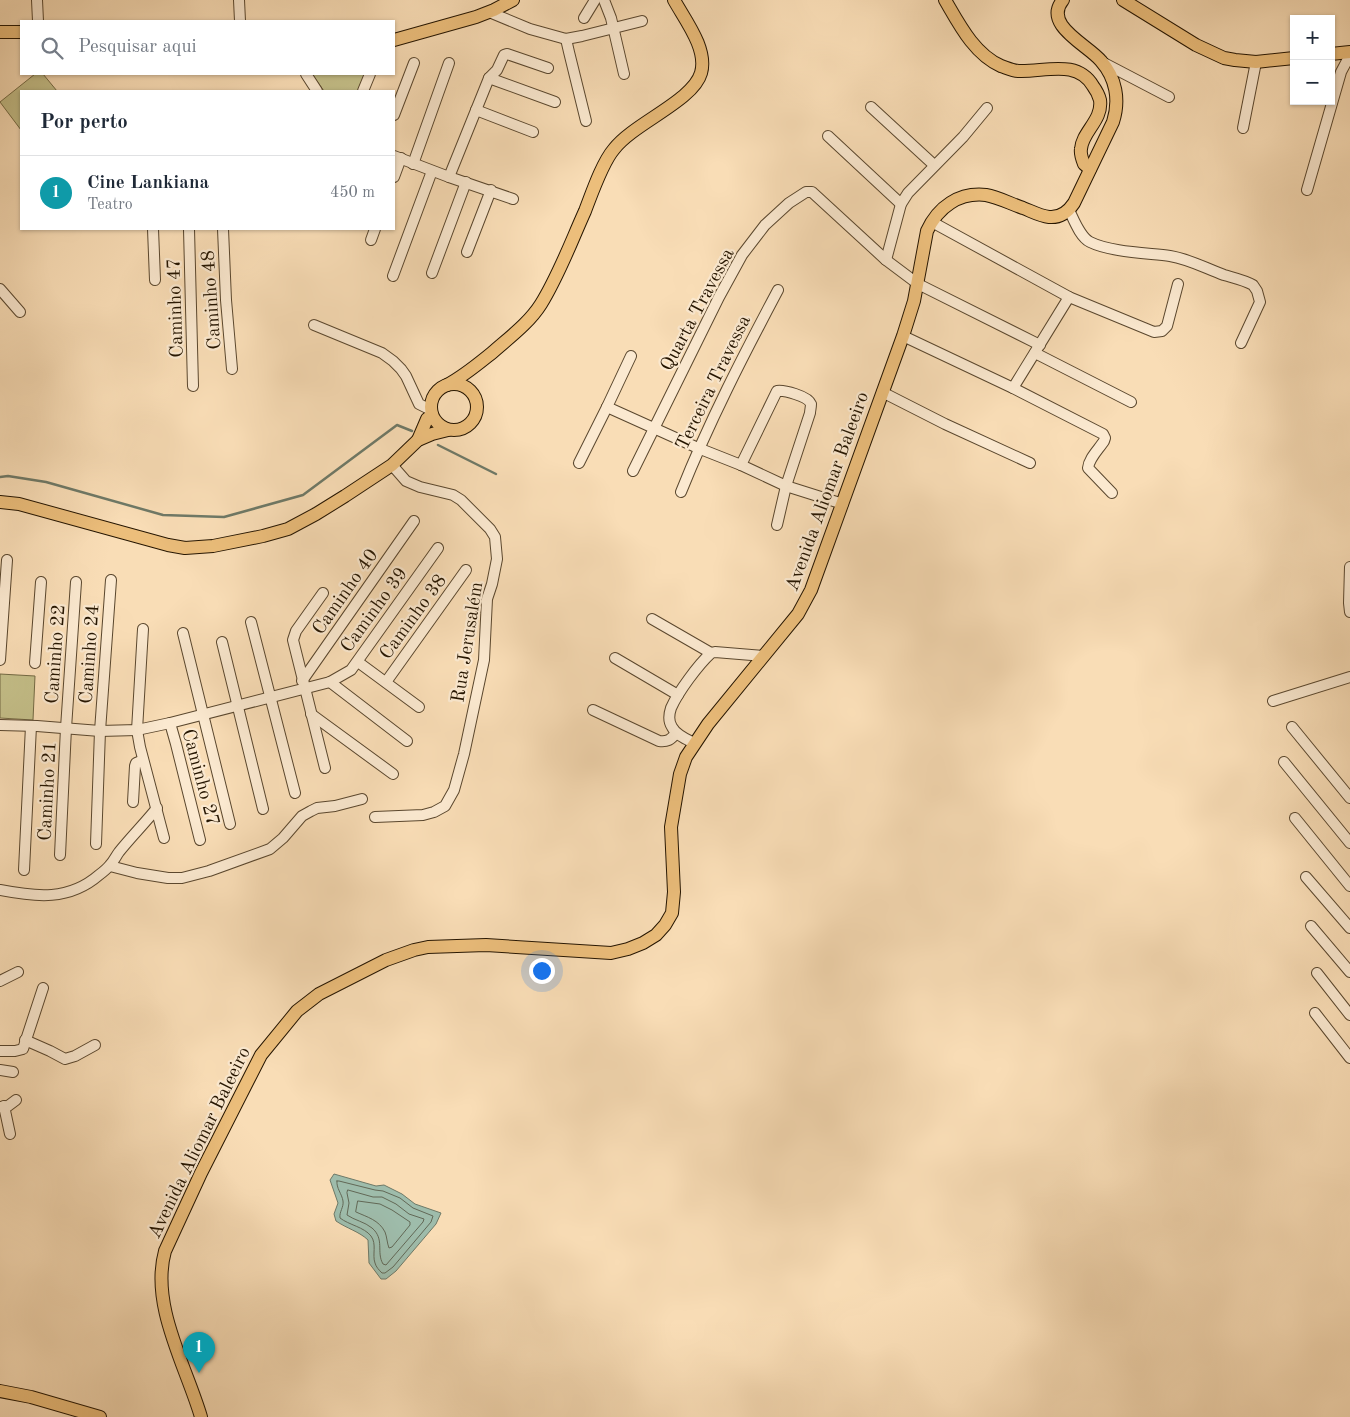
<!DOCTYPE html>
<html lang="pt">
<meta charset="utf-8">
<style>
:root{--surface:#fff;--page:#f2f2f3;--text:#1f2937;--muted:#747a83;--line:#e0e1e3;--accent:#0b8043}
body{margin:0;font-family:"Old Standard TT",serif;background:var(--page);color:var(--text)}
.controls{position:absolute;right:15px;top:15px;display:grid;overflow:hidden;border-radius:0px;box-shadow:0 1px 4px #0004}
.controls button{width:45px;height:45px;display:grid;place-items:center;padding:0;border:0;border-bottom:1px solid var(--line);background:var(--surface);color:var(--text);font:25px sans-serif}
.you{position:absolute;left:541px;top:970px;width:18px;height:18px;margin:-12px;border:4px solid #fff;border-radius:50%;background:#1a73e8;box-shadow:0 0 0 8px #1a73e833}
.badge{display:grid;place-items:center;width:32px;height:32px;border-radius:50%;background:var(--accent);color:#fff;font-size:16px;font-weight:700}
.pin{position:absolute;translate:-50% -41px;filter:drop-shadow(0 1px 2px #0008)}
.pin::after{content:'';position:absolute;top:26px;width:18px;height:15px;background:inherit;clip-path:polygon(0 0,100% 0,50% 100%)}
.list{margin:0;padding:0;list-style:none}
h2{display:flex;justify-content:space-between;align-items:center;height:65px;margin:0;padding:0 20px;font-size:21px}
h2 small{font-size:16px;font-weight:400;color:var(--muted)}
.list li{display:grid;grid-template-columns:32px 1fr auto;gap:15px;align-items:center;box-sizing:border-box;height:75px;padding:0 20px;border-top:1px solid var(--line)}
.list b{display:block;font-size:19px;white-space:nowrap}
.list p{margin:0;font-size:16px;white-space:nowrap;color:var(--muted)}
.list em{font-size:16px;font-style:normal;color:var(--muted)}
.icon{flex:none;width:28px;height:28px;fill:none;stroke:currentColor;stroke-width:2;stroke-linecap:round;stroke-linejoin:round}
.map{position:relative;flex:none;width:1350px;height:1417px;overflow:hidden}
.search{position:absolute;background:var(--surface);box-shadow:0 1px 4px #0004;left:20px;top:20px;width:375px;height:55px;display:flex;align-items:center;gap:12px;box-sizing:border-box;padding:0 18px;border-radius:0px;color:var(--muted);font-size:19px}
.panel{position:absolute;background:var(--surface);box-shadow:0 1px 4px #0004;left:20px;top:90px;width:375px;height:140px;border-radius:0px}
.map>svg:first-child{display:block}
.green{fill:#c4bf89;stroke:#746a44}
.water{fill:#9ebcab;stroke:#6e7967}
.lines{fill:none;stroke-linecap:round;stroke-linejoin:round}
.shore{stroke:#626856;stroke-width:1}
.stream{stroke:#6e7967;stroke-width:2.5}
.minor-casing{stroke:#5a472e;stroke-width:12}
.major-casing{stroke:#251500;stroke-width:14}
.minor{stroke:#fbe9d0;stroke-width:10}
.major{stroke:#ecbe7b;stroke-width:12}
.labels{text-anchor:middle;stroke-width:4.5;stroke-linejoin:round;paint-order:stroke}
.street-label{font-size:19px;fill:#251500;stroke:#fbe9d0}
</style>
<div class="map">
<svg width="1350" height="1417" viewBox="0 0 1350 1417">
<rect width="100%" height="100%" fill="#f9ddb6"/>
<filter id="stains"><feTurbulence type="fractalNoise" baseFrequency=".004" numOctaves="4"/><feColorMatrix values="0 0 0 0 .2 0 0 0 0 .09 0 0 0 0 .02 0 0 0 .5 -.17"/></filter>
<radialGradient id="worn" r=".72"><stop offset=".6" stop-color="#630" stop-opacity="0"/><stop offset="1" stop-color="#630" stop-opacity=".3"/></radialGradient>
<!-- green -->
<g class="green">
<path d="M 35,74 L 43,74 L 57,91 L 21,91 L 21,130 L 0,102 Z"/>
<path d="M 312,74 L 367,74 L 361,91 L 324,91 Z"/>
<path d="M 0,674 L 35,676 L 33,720 L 0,718 Z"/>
</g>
<!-- water -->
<path class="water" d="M 334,1174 L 376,1186 L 384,1185 L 402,1194 L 415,1204 L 441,1213 L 436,1224 L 396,1271 L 386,1279 L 381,1279 L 369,1263 L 368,1240 C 360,1232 346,1228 336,1221 L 334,1214 L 338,1203 L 330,1180 Z"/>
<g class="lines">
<!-- shore -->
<g class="shore">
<path d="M 337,1181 L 339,1181 L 375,1190 L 383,1191 L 400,1198 L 413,1208 L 433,1216 L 431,1222 L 393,1267 L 385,1273 L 382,1273 C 379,1270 376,1267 375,1263 C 372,1255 377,1244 371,1236 C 364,1227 349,1225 340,1218 C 339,1212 344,1207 343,1201 C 342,1194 336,1188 337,1181 Z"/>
<path d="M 348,1190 L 373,1197 L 382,1197 L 396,1204 L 409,1214 L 424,1219 L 423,1222 L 386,1265 L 383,1264 C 376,1252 385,1239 372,1228 C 365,1222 354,1220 347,1215 L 349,1203 L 347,1193 Z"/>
<path d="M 358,1201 L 380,1204 L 392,1210 L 410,1222 L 410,1225 L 392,1247 L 389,1248 C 387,1243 387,1237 385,1232 C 379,1220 367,1217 356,1212 Z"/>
</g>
<!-- stream -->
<g class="stream">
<path d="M 438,445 L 496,474"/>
<path d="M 0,477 L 8,476 L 46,482 L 163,515 L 224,517 L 303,495 L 397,425 L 412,431"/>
</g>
<defs>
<g id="minor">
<path d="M 37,0 L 38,21"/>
<path d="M 239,0 L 240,21"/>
<path d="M 604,0 L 611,18 L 624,74"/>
<path d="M 489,12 L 530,29 L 566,39 L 582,36 L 642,21"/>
<path d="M 584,18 L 595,0"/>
<path d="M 566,39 L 569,52 L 586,121"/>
<path d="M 1102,62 L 1169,97"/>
<path d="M 306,74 L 317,91"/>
<path d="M 489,78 L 555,102"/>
<path d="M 363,91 L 370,74"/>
<path d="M 871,107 L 934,165"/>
<path d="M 476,110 L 533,132"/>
<path d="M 394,115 L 414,63"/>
<path d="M 1243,128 L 1256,62"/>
<path d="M 828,136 L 901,204"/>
<path d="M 394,156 L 449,177 L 513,199"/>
<path d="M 413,164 L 449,63"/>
<path d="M 394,177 L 401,158"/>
<path d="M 449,177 L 489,78 L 497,70 L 504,55 L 507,54 L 548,68"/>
<path d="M 1307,190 L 1341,72 L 1350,55"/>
<path d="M 1069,210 C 1074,220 1080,237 1090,242 C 1110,252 1147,253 1170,256 C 1189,259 1205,268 1224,275 C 1234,278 1244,280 1253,285 L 1257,291 L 1260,302 L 1241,343"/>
<path d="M 932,222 L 1069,297 L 1154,332 L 1162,331 L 1167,326 L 1178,284"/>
<path d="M 153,229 L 155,280"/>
<path d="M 189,229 L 193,386"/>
<path d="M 223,229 L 226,300 L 232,369"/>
<path d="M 371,240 L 375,229"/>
<path d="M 467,252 L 491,190"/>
<path d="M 886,260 L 901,204 L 908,193 L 963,137 L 987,108"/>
<path d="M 432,273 L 466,182"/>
<path d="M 393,276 L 432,171"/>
<path d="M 0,289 L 20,312"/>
<path d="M 314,325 L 382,353 L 393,361 L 401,369 L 406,376 L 419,404 L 431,410"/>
<path d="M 903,336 L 1013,388 L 1069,297"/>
<path d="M 1035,353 L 1131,402"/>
<path d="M 631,356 L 607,407 L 698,448 L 741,465 L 786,486 L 843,504"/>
<path d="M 1013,388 L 1103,434 L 1105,438 L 1104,441 C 1099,449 1089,458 1088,468 L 1112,493"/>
<path d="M 882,392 L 945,424 L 1030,463"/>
<path d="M 579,463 L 607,407"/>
<path d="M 741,465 L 777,391 C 784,390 808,396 811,404 C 811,407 810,411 810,413 L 786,486 L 777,525"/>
<path d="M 633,471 L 719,297 L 742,255 L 765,225 L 789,203 L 806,192 L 812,192 L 886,260 L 918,284 L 1040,345"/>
<path d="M 681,492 C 709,422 743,356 778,290"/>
<path d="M 1350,567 L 1349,603 L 1350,612"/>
<path d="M 323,593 L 296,631 L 293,640 L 325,768"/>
<path d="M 652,619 L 711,653"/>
<path d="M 251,622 L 295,793"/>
<path d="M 143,629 L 137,730 L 140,747 L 164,838"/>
<path d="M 183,633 L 230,824"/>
<path d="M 222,642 L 263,809"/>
<path d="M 615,658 L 678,695"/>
<path d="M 0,660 L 7,560"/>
<path d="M 358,662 L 419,707"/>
<path d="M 35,663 L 41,582"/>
<path d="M 302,681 L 414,521"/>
<path d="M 330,682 L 407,741"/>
<path d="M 386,682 L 466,570"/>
<path d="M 1273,701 L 1350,677"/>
<path d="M 593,710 L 659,741 C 667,742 671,740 676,733"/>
<path d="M 311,714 L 393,774"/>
<path d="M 170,723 L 176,744 L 200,840"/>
<path d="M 0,725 L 37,726 L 100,731 L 137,730 L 170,723 L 330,682 L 351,670 L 438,548"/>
<path d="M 1292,727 L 1350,798"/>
<path d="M 694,743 C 686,739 676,735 672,727 C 668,721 669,714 671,708 C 678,692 698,665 711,653 L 715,652 L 764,656"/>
<path d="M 1284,762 L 1350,843"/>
<path d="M 133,802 L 135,766 L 136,763 L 143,760"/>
<path d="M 375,817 L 423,815 L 434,812 L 445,806 L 454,790 L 464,754 L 484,660 L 487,599 L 492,584 L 497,559 L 495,537 L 490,529 L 461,500 L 453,495 L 420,487 L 406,481 L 392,465"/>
<path d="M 1295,818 L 1350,886"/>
<path d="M 96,844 L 100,731 L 111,580"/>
<path d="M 60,855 L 66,728 L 76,582"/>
<path d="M 110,866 L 137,873 L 168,878 L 182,878 L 209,871 L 270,849 L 283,838 L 302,816 L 311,811 L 317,808 L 335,806 L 362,799"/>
<path d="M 24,870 L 31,726"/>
<path d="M 1306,877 L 1350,928"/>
<path d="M 0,890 C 36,897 69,901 99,875 C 103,872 107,869 110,865 C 114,861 116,856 119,852 C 131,837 145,823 157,808"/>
<path d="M 1311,926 L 1350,972"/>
<path d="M 1317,973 L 1350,1015"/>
<path d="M 0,981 L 18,972"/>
<path d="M 1315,1013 L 1350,1058"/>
<path d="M 25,1040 L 50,1051 L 65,1059 L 75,1056 L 95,1045"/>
<path d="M 0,1051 L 15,1051 L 23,1049 L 43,988"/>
<path d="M 0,1070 L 13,1072"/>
<path d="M 4,1106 L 10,1134"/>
<path d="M 0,1107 L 8,1106 L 16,1100"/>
</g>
<g id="major">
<path d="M 945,0 C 959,24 974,54 1001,66 C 1007,68 1013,71 1019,71 C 1045,72 1077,59 1093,86 C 1096,90 1099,96 1100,100 C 1103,120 1082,132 1081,149 C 1080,154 1082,159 1084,164 L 1090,169"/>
<path d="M 1123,0 L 1196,45 L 1224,58 L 1235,60 L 1256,62 L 1294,58"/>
<path d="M 0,32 L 21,32"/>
<path d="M 394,40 L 476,17 L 494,10 L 513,0"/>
<path d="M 1331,54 L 1350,52"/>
<circle cx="454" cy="407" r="23"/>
<path d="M 447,385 C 464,376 478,364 493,352 C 510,337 529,323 541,304 C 559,275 571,242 585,211 C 592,193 602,163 614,149 C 634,123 693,101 701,73 C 708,49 685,20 674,0"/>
<path d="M 418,440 L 427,419 L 432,415"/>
<path d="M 0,502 L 19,504 L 168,545 L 185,548 L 213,546 L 263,536 L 288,529 L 316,514 L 345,496 L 392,465 L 418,440 L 432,434 L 448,430"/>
<path d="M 0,1391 L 31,1397 L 100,1417"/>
<path d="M 201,1417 C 186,1366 150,1305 165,1251 L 201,1173 L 261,1055 L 297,1011 L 319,994 L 386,960 L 414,950 L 428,947 L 486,945 L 611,953 L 628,949 L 643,943 L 656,935 L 665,925 L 672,913 L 674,892 L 671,827 L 680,774 L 686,757 L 708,724 L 798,614 L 811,590 L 903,336 L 914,301 L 927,231 C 938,207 959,192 986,195 C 998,197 1011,204 1023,208 C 1031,211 1040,216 1049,217 C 1060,218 1068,212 1074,203 L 1113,122 C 1120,100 1116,78 1101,61 C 1088,45 1042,25 1063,0"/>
</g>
</defs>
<!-- minor casing -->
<use href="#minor" class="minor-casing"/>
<!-- major casing -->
<use href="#major" class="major-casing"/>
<!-- minor -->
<use href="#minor" class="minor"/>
<!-- major -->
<use href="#major" class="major"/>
</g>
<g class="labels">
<!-- street labels -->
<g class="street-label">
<text transform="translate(210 300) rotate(-94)" y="7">Caminho 48</text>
<text transform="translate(174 308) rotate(-92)" y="7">Caminho 47</text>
<text transform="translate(696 309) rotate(-62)" y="7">Quarta Travessa</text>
<text transform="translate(712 382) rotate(-64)" y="7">Terceira Travessa</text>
<text transform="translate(826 491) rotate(-70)" y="7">Avenida Aliomar Baleeiro</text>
<text transform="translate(344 591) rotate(-55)" y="7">Caminho 40</text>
<text transform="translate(373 609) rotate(-54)" y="7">Caminho 39</text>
<text transform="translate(412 616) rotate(-54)" y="7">Caminho 38</text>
<text transform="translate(466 642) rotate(-81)" y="7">Rua Jerusalém</text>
<text transform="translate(54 654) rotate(-86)" y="7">Caminho 22</text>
<text transform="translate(88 654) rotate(-86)" y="7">Caminho 24</text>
<text transform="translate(202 777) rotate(75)" y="7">Caminho 27</text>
<text transform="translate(46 791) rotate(-87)" y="7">Caminho 21</text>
<text transform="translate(198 1142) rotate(-64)" y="7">Avenida Aliomar Baleeiro</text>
</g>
</g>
<rect width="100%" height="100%" filter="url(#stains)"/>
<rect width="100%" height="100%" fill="url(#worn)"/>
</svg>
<div class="controls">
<button>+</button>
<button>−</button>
</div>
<div class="you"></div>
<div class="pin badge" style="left:199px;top:1373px;background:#0f9aa8">1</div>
<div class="search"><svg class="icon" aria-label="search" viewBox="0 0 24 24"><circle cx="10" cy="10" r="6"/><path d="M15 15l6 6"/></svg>Pesquisar aqui</div>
<section class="panel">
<h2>Por perto<small></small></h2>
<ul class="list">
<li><span class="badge" style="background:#0f9aa8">1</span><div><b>Cine Lankiana</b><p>Teatro</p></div><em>450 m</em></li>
</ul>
</section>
</div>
